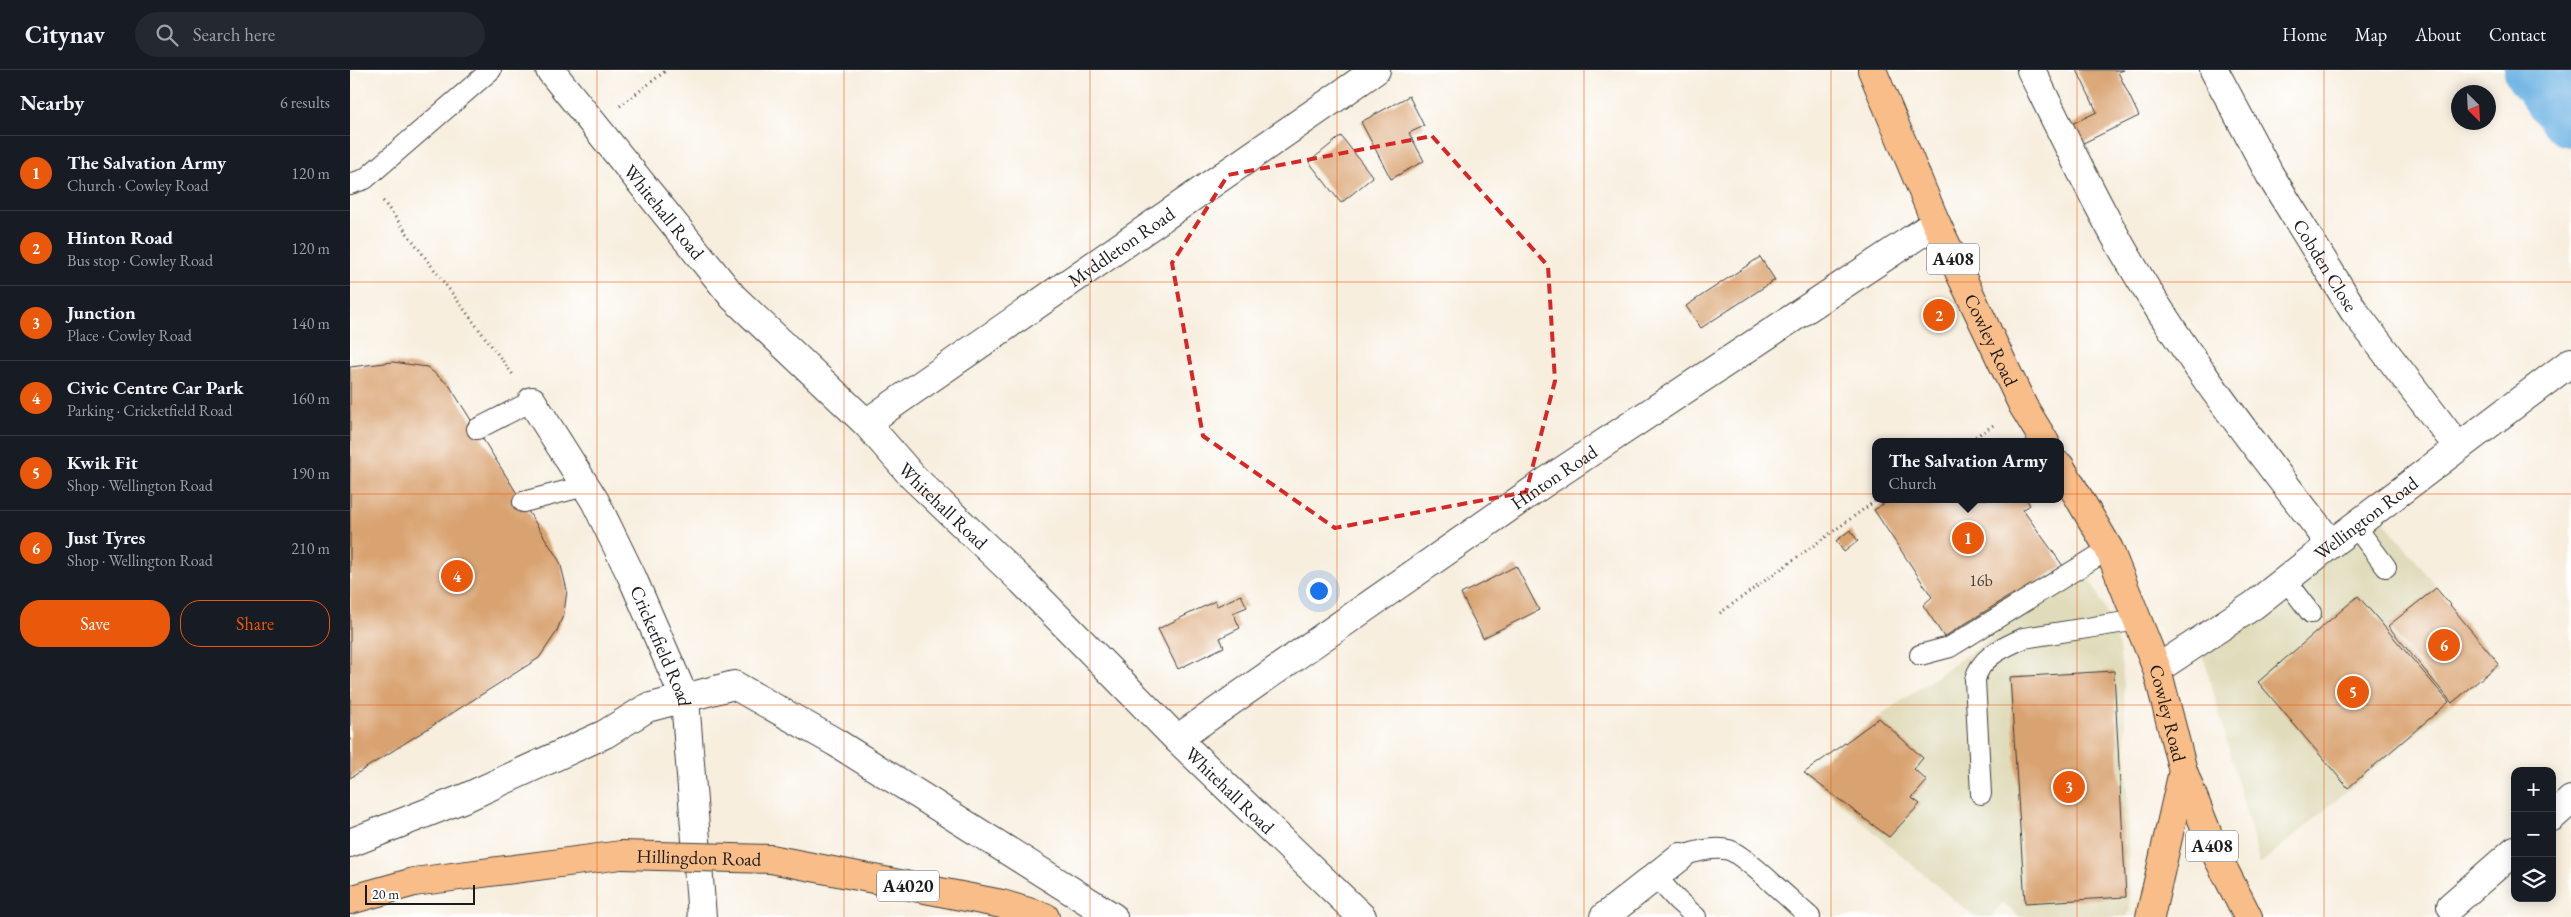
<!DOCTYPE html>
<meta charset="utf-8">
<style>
:root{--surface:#171b24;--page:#242831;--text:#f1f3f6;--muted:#9ea1a6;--line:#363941;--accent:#ea580c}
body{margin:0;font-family:"EB Garamond",serif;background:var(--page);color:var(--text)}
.controls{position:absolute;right:15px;bottom:15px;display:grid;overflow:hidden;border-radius:10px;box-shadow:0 2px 12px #0003}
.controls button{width:45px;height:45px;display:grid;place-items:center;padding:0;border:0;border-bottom:1px solid var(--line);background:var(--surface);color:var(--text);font:25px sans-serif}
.compass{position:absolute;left:2101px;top:15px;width:45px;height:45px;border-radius:50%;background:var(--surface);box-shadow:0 2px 12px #0003;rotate:156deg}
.scale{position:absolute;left:15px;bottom:12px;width:110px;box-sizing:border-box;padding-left:5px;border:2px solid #1c1c1c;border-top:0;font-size:14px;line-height:18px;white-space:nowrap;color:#1c1c1c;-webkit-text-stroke:4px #fff;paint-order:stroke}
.you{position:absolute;left:968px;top:520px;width:18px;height:18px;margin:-12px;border:4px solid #fff;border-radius:50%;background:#1a73e8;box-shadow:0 0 0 8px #1a73e833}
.badge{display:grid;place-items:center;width:32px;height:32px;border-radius:50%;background:var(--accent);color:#fff;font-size:16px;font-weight:700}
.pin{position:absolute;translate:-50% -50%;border:2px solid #fff;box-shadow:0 1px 5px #0006}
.popup{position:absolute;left:1522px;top:368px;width:192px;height:65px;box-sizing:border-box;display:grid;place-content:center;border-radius:10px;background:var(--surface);filter:drop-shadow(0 1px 4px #0005);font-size:16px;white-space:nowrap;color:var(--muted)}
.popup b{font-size:19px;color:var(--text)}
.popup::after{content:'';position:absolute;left:50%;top:100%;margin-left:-10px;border:10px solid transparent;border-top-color:var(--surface)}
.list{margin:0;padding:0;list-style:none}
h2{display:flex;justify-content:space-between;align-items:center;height:65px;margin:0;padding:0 20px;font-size:21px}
h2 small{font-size:16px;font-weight:400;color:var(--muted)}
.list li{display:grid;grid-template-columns:32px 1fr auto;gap:15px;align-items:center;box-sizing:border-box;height:75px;padding:0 20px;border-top:1px solid var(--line)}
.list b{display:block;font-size:19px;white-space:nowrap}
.list p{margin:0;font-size:16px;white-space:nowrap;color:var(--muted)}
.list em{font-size:16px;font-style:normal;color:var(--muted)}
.actions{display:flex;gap:10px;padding:15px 20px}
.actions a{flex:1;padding:11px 0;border:1px solid var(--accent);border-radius:20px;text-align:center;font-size:18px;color:var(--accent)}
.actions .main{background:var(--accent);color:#fff}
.icon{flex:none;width:28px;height:28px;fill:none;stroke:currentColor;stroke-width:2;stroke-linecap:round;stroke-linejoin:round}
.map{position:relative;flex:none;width:2221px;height:847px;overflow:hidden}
header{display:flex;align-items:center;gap:30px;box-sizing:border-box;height:70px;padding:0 25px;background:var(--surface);border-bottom:1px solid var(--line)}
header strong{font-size:24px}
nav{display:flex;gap:28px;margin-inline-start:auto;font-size:18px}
.search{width:350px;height:45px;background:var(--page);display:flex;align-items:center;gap:12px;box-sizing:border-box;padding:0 18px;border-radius:28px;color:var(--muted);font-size:19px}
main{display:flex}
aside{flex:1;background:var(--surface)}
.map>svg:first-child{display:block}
.built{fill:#e0dcbb}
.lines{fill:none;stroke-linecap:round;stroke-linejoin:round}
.river{stroke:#6db2e3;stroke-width:66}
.building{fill:#d9a371}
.lane-casing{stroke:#3d3c39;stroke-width:22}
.street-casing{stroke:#3d3c39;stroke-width:30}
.primary-casing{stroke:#3d3c39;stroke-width:30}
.path{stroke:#3d3c39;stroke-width:3;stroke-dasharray:1 4;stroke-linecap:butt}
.lane{stroke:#fff;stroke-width:20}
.street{stroke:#fff;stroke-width:28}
.primary{stroke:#f8bd88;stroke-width:28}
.primary-bridge-casing{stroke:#3d3c39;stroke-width:30;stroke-linecap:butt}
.primary-bridge{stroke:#f8bd88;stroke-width:28}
.marked{fill:none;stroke:#d62828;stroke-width:4;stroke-dasharray:10 6;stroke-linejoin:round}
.grid{fill:none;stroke:#e8590c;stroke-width:1;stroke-opacity:0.55}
.labels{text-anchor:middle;stroke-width:4.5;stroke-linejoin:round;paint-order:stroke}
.number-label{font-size:16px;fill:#4b3e31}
.shield{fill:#fff;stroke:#606060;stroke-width:1}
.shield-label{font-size:18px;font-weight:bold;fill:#1c1c1c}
.street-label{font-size:19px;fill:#1c1c1c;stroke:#fff}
</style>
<header>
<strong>Citynav</strong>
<div class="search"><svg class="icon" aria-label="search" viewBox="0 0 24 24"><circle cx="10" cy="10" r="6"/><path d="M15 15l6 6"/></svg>Search here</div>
<nav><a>Home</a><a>Map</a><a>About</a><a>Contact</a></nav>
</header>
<main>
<aside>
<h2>Nearby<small>6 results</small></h2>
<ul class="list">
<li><span class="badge">1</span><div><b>The Salvation Army</b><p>Church · Cowley Road</p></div><em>120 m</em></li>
<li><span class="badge">2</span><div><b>Hinton Road</b><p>Bus stop · Cowley Road</p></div><em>120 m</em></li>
<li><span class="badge">3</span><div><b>Junction</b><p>Place · Cowley Road</p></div><em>140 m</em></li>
<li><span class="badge">4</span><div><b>Civic Centre Car Park</b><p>Parking · Cricketfield Road</p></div><em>160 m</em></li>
<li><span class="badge">5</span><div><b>Kwik Fit</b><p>Shop · Wellington Road</p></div><em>190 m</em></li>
<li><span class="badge">6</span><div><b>Just Tyres</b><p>Shop · Wellington Road</p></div><em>210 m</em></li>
</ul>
<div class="actions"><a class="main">Save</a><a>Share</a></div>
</aside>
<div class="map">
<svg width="2221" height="847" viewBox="0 0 2221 847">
<rect width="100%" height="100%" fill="#fff"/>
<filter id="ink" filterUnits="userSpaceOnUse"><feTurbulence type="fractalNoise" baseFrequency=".02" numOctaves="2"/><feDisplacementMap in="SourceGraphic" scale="10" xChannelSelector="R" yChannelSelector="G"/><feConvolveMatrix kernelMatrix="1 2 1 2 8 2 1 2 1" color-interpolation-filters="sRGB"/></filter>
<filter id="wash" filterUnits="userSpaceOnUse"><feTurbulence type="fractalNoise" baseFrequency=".0096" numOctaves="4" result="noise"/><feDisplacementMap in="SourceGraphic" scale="20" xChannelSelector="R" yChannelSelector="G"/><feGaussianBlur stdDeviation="1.12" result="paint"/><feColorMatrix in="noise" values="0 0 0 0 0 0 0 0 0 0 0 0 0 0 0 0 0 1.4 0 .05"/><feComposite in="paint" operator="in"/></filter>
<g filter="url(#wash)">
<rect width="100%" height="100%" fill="#f7eede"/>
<!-- built -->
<g class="built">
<path d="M 2020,434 L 2149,594 L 1910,794 L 1847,562 Z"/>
<path d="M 1736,501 L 1767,564 L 1774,614 L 1780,841 L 1776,847 L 1670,847 L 1652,833 L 1641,847 L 1624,847 L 1452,701 Z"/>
</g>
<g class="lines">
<!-- river -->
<path class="river" d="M 2187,0 L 2221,44"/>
</g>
<g id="blocks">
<!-- building -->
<g class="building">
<path d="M 1727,0 L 1774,0 L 1768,2 L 1789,46 L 1725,77 L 1715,57 L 1747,42 Z"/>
<path d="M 1059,26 L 1074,56 L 1059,63 L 1074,91 L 1041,109 L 1011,52 Z"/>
<path d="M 991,66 L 1023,107 L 991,133 L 959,92 Z"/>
<path d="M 1410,187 L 1425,210 L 1351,258 L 1336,236 Z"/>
<path d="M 43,292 L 77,297 L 99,315 L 210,492 L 217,520 L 214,543 L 206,563 L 189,588 L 0,708 L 0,297 Z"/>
<path d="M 1541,429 L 1676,429 L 1680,435 L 1673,440 L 1713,496 L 1665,527 L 1663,524 L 1594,567 L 1573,535 L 1582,527 L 1524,440 Z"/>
<path d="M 1500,460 L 1508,471 L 1494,482 L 1486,471 Z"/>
<path d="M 1166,496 L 1189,540 L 1133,568 L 1111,524 Z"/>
<path d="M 2086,518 L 2149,594 L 2102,633 L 2038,556 Z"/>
<path d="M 891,525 L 897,537 L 883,543 L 890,558 L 870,568 L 874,577 L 828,599 L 808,559 L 865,531 L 867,536 Z"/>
<path d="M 2008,526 L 2099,632 L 1998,718 L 1908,612 Z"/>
<path d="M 1764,601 L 1776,827 L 1675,833 L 1660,607 Z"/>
<path d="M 1529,648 L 1573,688 L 1564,699 L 1577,711 L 1562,728 L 1570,734 L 1539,767 L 1454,703 Z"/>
</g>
</g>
</g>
<g filter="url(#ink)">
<use href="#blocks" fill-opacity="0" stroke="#3d3c39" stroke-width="1"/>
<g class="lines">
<defs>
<g id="lane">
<path d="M 0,114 L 15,109 L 141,0"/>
<path d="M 127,359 L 182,331"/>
<path d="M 173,432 L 235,416"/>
<path d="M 2006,457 L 2036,497"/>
<path d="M 1936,510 L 1961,543"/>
<path d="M 1570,585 L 1600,577 L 1759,479"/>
<path d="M 1631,724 L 1625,610 C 1630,586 1655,577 1674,568 L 1788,550"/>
<path d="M 1330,787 C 1343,782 1365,776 1379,780 C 1395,785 1444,834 1460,847"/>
<path d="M 1305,806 L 1327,830 L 1346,847"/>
</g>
<g id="street">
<path id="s1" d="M 200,0 L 383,227 L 516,353 L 563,407 L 672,511 L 827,669 L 1012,847"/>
<path d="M 1681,0 C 1706,51 1731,103 1758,153 C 1820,268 1901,371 1981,474"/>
<path id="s2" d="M 1864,0 L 1920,105 L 2004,241 L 2108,377"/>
<path id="s3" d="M 182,331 L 245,431 L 282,507 L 335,629 L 352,847"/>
<path id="s4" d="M 516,353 L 1026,0"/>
<path id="s5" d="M 1807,599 L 1904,535 L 1981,474 L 2221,292"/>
<path id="s6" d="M 827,669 L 1194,413 L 1586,153"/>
<path d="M 2202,747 L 2221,730"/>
<path d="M 0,773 L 117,727 L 255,664 L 297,638 L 384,615 L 485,672 L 763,847"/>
<path d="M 2101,836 L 2165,780"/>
<path d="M 1254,847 L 1330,787"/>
</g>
<g id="primary">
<path id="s7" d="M 1522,0 L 1586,153 L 1673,336 L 1695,372"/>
<path id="s8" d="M 1710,396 L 1759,479 L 1807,599 L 1833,701 L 1864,780 L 1898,847"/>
<path d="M 421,789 L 652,834 L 695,847"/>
<path d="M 0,830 L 64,812 L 271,785"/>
<path d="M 1800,847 L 1833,701"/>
</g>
</defs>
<!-- lane casing -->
<use href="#lane" class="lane-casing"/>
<!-- street casing -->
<use href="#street" class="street-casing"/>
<!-- primary casing -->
<use href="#primary" class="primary-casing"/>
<!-- path -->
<g class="path">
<path d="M 270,36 L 317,0"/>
<path d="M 33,131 L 164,306"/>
<path d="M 1617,372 L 1645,354"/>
<path d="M 1370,543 L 1528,429"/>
</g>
<!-- lane -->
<use href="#lane" class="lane"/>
<!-- street -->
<use href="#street" class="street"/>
<!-- primary -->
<use href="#primary" class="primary"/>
<defs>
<g id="primary-bridge">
<path id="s9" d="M 271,785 L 421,789"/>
</g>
</defs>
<!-- primary-bridge casing -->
<use href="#primary-bridge" class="primary-bridge-casing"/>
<!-- primary-bridge -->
<use href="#primary-bridge" class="primary-bridge"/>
</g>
</g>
<!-- marked area -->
<path class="marked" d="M 1082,66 L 1198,196 L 1205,311 L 1176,422 L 985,458 L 853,366 L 822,193 L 878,105 Z"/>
<!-- grid -->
<path class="grid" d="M 247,0 L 247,847M 494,0 L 494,847M 740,0 L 740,847M 987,0 L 987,847M 1234,0 L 1234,847M 1481,0 L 1481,847M 1727,0 L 1727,847M 1974,0 L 1974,847M 0,212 L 2221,212M 0,424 L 2221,424M 0,635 L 2221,635"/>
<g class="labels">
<!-- number labels -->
<g class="number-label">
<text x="1631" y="516">16b</text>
</g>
<!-- shield labels -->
<g class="shield">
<rect x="1577" y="173.5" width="52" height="31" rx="4"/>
<rect x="1836" y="760.5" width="52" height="31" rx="4"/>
<rect x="527" y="800.5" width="62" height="31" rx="4"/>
</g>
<g class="shield-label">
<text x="1603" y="195">A408</text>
<text x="1862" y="782">A408</text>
<text x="558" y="822">A4020</text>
</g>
<!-- street labels -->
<g class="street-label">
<text dy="7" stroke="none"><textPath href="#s1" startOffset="182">Whitehall Road</textPath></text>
<text dy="7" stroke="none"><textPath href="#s4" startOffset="310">Myddleton Road</textPath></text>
<text dy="7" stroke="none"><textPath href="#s2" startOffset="225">Cobden Close</textPath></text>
<text dy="7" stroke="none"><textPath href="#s7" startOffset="295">Cowley Road</textPath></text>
<text dy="7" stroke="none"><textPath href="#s6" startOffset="459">Hinton Road</textPath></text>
<text dy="7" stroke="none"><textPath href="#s1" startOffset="588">Whitehall Road</textPath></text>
<text dy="7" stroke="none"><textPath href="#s5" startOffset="258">Wellington Road</textPath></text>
<text dy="7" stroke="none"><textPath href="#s3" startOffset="278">Cricketfield Road</textPath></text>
<text dy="7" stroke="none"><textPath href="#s8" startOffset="271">Cowley Road</textPath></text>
<text dy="7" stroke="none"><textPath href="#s1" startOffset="992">Whitehall Road</textPath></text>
<text dy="7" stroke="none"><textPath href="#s9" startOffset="78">Hillingdon Road</textPath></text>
</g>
</g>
</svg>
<div class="controls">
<button>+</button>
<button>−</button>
<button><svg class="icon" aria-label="layers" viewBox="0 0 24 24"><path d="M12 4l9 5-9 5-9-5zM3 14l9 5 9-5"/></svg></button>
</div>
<svg class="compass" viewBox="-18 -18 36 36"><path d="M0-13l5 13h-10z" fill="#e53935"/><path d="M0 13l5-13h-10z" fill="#9ea1a6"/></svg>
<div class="scale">20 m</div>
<div class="you"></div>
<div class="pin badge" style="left:1618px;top:468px">1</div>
<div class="popup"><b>The Salvation Army</b>Church</div>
<div class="pin badge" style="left:1589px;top:245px">2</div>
<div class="pin badge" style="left:1719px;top:717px">3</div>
<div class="pin badge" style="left:107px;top:506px">4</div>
<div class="pin badge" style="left:2003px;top:622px">5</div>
<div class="pin badge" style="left:2094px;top:575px">6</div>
</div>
</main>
